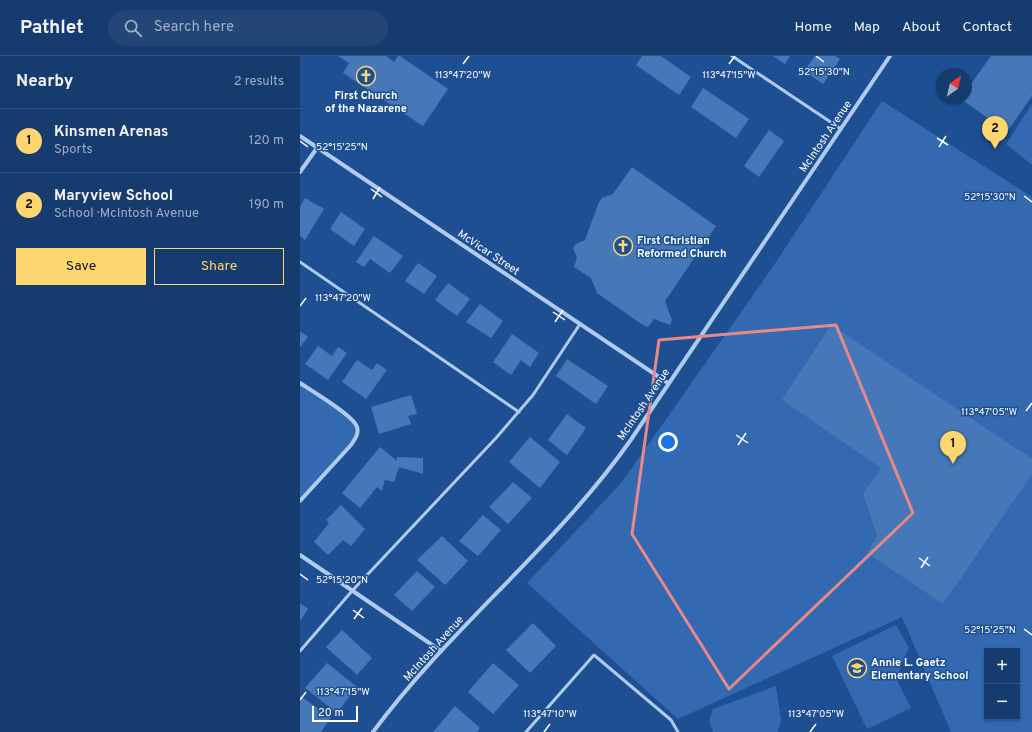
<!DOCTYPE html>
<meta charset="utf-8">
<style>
:root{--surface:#163b6e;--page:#234676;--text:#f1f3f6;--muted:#9eadc2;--line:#355581;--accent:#fdd66f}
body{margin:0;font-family:Overpass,sans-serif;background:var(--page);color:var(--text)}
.controls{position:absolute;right:12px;bottom:12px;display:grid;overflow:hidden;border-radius:0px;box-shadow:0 1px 3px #0004}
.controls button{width:36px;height:36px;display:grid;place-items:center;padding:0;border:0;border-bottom:1px solid var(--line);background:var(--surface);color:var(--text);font:20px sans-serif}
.compass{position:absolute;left:636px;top:12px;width:36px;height:36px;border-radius:50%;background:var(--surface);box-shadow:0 1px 3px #0004;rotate:34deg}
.scale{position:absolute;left:12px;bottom:10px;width:46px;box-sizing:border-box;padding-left:4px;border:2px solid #fff;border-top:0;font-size:11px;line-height:14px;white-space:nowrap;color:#fff;-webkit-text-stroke:3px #1e4f93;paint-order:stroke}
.you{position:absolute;left:368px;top:386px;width:14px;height:14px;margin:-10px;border:3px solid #fff;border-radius:50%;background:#1a73e8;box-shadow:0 0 0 6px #1a73e833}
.badge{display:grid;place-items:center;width:26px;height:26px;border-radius:50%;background:var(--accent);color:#111;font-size:13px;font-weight:700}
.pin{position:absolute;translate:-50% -33px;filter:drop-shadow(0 1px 2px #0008)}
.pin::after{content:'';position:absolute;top:21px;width:14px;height:12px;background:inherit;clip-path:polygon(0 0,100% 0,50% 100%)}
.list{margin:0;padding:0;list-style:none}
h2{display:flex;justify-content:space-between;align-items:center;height:52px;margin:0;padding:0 16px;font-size:17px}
h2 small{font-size:13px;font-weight:400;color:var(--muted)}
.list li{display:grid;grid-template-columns:26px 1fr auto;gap:12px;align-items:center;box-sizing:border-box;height:64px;padding:0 16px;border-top:1px solid var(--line)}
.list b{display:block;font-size:15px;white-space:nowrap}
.list p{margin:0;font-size:13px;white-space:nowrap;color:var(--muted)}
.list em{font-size:13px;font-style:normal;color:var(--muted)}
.actions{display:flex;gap:8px;padding:12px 16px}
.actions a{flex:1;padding:9px 0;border:1px solid var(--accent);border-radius:0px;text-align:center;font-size:14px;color:var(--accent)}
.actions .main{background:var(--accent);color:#111}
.icon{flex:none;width:22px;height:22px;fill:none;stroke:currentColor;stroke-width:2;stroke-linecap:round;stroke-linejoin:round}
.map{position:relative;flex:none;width:732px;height:676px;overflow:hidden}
header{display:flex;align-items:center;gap:24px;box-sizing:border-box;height:56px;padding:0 20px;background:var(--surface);border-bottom:1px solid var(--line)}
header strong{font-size:19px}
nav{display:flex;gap:22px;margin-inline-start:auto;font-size:14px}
.search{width:280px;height:36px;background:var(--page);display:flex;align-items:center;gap:10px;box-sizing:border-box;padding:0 14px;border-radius:22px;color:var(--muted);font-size:15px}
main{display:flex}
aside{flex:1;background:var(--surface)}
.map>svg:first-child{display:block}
.green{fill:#3269b1;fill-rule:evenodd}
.building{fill:#4678b9}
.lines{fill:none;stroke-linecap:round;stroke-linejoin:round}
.service{stroke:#afcbee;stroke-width:3}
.minor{stroke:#afcbee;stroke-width:4}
.marked{fill:none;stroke:#e88989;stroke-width:3;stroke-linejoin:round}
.ticks{fill:none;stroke:#fff;stroke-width:1.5}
.labels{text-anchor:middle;stroke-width:3;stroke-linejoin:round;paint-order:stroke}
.poi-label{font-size:11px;font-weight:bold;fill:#fff;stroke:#1e4f93;text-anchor:start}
.street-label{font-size:11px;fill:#fff;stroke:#1e4f93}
.ticks-label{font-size:10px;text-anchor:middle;fill:#fff;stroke:#1e4f93;stroke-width:3;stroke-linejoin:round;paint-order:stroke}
</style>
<header>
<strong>Pathlet</strong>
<div class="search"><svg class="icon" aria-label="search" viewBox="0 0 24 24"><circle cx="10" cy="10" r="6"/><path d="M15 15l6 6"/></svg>Search here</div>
<nav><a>Home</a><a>Map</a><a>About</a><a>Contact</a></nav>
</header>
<main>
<aside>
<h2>Nearby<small>2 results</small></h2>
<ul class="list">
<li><span class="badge">1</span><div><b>Kinsmen Arenas</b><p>Sports</p></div><em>120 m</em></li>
<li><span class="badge">2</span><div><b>Maryview School</b><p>School · McIntosh Avenue</p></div><em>190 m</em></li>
</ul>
<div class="actions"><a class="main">Save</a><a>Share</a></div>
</aside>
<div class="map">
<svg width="732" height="676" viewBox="0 0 732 676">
<rect width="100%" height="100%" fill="#1e4f93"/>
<!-- green -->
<g class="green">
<path d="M 582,45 L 732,141 L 732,676 L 651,676 L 602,561 L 378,663 L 227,527 L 322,426 L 472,212 ZM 687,595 L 717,595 L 717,661 L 687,661 Z"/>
<path d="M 732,48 L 732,109 L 706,88 Z"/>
<path d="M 0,327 L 48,360 L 56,369 L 55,383 L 0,445 Z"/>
<path d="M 596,569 L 609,592 L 596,622 L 611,652 L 567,673 L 532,600 Z"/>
<path d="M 476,630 L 481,664 L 478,676 L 413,676 L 409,664 L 413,653 Z"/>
</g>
<!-- building -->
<g class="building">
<path d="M 38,0 L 86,0 L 94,6 L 98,0 L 100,0 L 148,33 L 123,70 L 43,17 L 49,7 Z"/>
<path d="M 342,0 L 361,0 L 391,21 L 379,39 L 336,9 Z"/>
<path d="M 473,0 L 490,0 L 485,8 Z"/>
<path d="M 515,0 L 535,0 L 540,3 L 523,28 L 504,15 Z"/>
<path d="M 691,0 L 732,0 L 732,31 L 731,33 L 732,33 L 732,40 L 707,76 L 661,43 L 661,42 L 666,42 L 666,35 Z"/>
<path d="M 403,32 L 449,63 L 436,82 L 391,51 Z"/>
<path d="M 469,74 L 484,85 L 459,121 L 444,110 Z"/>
<path d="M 332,111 L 416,170 L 365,245 L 372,264 L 370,269 L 354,263 L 348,271 L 343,269 L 297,237 L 291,222 L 274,211 L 277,202 L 273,192 L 276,188 L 285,184 L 299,146 L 302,142 L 313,138 Z"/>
<path d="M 5,142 L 24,153 L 5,184 L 0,180 L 0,151 Z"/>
<path d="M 41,156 L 65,173 L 54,190 L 30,173 Z"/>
<path d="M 74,180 L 103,200 L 90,217 L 70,203 L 64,211 L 56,206 Z"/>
<path d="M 118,207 L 137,220 L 124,238 L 105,225 Z"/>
<path d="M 148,227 L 170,243 L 157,260 L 135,244 Z"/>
<path d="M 180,248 L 203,265 L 191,282 L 166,266 Z"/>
<path d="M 531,269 L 732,403 L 732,418 L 643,548 L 567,497 L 577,480 L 563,438 L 581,412 L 482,344 Z"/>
<path d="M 0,275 L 8,281 L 0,291 Z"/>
<path d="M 212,278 L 239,297 L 230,311 L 221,304 L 211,319 L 193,306 Z"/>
<path d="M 18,290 L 32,300 L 38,291 L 47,297 L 28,324 L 5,308 Z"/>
<path d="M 267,303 L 308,330 L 296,348 L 256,320 Z"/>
<path d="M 57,304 L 72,314 L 77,307 L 87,314 L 66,343 L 42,326 Z"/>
<path d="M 111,339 L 117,358 L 108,360 L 111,368 L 79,378 L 71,351 Z"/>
<path d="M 267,358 L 286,372 L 267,399 L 248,384 Z"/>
<path d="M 230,381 L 260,406 L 240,432 L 209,406 Z"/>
<path d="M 80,391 L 97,405 L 97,401 L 123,402 L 123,418 L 99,411 L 94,426 L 85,424 L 82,435 L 77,431 L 60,452 L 42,437 Z"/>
<path d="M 213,426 L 232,442 L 208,468 L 189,451 Z"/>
<path d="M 41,449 L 65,473 L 51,490 L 43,484 L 28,499 L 14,486 L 29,467 L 26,464 Z"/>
<path d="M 183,459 L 201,474 L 178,500 L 159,485 Z"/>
<path d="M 142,480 L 168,505 L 145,529 L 117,504 Z"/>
<path d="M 117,515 L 135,531 L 112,555 L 94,539 Z"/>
<path d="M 0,547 L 8,553 L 0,565 Z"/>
<path d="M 233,567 L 256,590 L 230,617 L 206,594 Z"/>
<path d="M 42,574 L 72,602 L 57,619 L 26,591 Z"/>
<path d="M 27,607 L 57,631 L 37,657 L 5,632 Z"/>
<path d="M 193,607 L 219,629 L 193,658 L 168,636 Z"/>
<path d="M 0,640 L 31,661 L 21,676 L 0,676 Z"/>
<path d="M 155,650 L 180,672 L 177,676 L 133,676 Z"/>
</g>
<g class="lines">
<!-- service -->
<g class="service">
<path d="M 432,0 L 541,73"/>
<path d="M 0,206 L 219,356"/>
<path d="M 0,595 L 52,535 L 196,382 L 233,339 L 280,268"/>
<path d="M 226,676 L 294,599 L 371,664 L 378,676"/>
</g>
<!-- minor -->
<g class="minor">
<path d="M 0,80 L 368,327"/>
<path d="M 0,116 L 17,92"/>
<path d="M 0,327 C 12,335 54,360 57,371 C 59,378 55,383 51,389 L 0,445"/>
<path d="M 0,499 L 141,595"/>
<path d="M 73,676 C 150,572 256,490 330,385 L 590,0"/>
</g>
</g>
<!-- marked area -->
<path class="marked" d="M 536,269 L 613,457 L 429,633 L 332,478 L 359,284 Z"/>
<!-- ticks -->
<path class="ticks" d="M 516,0 L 524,6M 163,8 L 169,0M 429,8 L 435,0M 637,82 L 648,89M 0,85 L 8,91M 639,91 L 646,80M 71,133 L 82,141M 724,140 L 732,146M 73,143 L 80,131M 0,250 L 6,242M 253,256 L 265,264M 255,266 L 263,254M 726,355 L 732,347M 436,379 L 448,387M 438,389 L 446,377M 619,502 L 630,510M 621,512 L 628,501M 0,518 L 8,524M 53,554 L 64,562M 54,563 L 62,552M 724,573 L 732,579M 0,644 L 6,636M 244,676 L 250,668M 510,676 L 516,668"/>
<!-- icons -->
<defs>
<symbol id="church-ring" viewBox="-11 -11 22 22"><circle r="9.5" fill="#1e4f93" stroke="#fdd66f" stroke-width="1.5"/><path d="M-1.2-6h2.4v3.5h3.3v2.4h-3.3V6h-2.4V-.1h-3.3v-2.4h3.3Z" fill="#fdd66f"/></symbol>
<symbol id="school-ring" viewBox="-11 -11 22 22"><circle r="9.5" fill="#1e4f93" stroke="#fdd66f" stroke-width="1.5"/><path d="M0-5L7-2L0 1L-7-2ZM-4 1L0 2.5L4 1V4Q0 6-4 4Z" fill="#fdd66f"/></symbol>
</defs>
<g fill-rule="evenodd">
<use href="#church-ring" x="55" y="9" width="22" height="22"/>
<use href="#church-ring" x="312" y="179" width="22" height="22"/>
<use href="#school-ring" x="546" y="601" width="22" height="22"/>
</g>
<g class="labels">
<!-- poi labels -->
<g class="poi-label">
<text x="66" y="43" text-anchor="middle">First Church<tspan x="66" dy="13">of the Nazarene</tspan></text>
<text x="337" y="188">First Christian<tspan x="337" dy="13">Reformed Church</tspan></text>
<text x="571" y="610">Annie L. Gaetz<tspan x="571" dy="13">Elementary School</tspan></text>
</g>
<!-- street labels -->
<g class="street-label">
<text transform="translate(525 80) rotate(-56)" y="4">McIntosh Avenue</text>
<text transform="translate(189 196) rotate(34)" y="4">McVicar Street</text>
<text transform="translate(343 348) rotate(-56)" y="4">McIntosh Avenue</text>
<text transform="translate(133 592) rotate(-48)" y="4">McIntosh Avenue</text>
</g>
</g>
<g class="ticks-label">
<text x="524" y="19">52°15'30"N</text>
<text x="429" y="22">113°47'15"W</text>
<text x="163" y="22">113°47'20"W</text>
<text x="42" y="94">52°15'25"N</text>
<text x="690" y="144">52°15'30"N</text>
<text x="43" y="245">113°47'20"W</text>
<text x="689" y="359">113°47'05"W</text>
<text x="42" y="527">52°15'20"N</text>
<text x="690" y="577">52°15'25"N</text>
<text x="43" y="639">113°47'15"W</text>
<text x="250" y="661">113°47'10"W</text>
<text x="516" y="661">113°47'05"W</text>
</g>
</svg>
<div class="controls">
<button>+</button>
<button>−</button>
</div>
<svg class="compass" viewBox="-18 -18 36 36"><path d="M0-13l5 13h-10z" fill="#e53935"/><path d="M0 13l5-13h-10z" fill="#9eadc2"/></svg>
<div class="scale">20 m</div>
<div class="you"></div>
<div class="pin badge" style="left:653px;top:408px">1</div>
<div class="pin badge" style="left:695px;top:93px">2</div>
</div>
</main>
